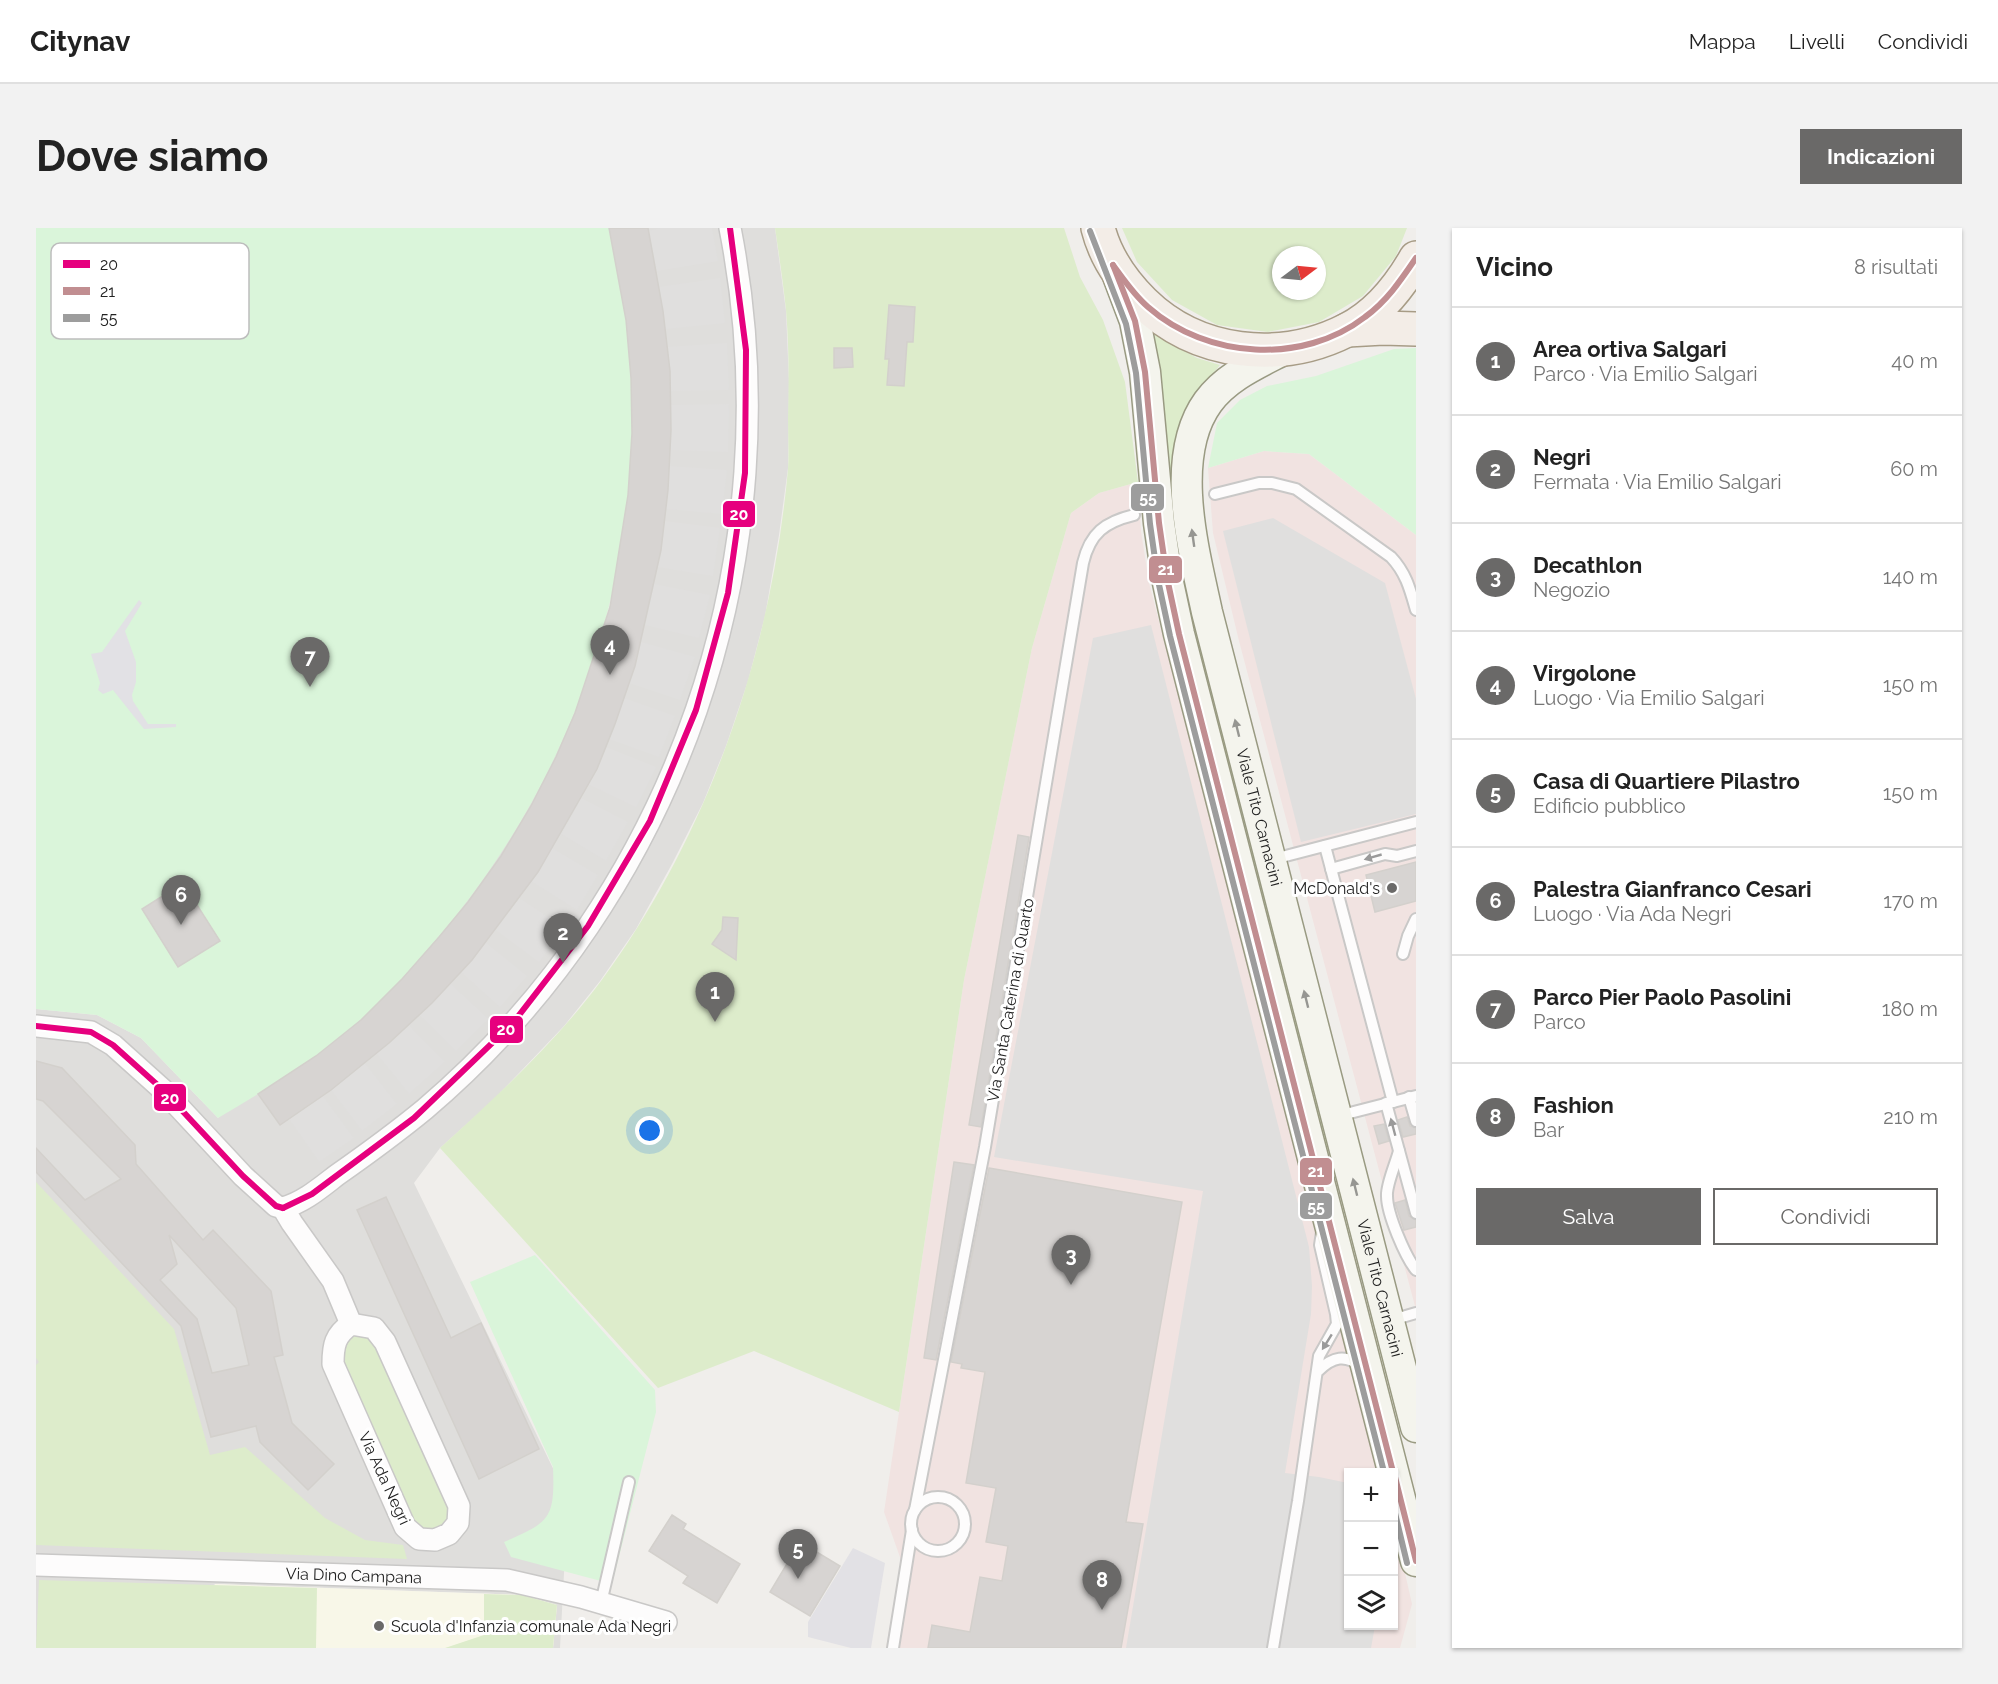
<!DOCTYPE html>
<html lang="it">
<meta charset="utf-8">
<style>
:root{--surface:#fff;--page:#f2f2f2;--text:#222;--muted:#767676;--line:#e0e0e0;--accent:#6a6968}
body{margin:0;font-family:Raleway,sans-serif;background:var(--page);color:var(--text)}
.controls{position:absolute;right:18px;bottom:18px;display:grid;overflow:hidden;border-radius:0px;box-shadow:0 2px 4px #0004}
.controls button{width:54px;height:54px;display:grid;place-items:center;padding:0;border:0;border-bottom:2px solid var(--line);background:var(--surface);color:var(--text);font:30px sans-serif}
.compass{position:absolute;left:1236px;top:18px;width:54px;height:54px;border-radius:50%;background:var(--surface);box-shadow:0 2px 4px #0004;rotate:74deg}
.you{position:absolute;left:614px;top:903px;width:21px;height:21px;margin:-15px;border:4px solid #fff;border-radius:50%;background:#1a73e8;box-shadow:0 0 0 9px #1a73e833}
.badge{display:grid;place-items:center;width:39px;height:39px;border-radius:50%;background:var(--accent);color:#fff;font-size:20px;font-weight:700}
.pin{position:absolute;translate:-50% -50px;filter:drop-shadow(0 2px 3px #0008)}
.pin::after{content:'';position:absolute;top:32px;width:21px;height:18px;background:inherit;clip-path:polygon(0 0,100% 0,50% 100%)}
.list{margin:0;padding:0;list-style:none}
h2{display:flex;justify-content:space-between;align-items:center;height:78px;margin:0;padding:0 24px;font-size:26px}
h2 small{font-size:20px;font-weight:400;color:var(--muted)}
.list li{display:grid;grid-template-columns:39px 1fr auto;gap:18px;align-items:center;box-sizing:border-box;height:108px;padding:0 24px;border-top:2px solid var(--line)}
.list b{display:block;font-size:22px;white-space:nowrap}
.list p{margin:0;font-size:20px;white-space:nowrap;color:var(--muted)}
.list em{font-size:20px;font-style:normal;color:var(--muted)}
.actions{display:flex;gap:12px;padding:18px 24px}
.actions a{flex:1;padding:14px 0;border:2px solid var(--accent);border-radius:0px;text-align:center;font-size:21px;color:var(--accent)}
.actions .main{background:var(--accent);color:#fff}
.icon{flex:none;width:33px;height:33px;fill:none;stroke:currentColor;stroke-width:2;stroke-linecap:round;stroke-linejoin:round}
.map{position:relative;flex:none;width:1380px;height:1420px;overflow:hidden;border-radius:0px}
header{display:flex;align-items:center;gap:36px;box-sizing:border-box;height:84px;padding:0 30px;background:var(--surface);border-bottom:2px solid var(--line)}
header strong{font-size:28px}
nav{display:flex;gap:33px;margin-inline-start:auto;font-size:21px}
.intro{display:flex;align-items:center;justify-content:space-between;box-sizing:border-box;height:144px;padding:0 36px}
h1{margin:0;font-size:42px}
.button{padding:15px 27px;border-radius:0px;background:var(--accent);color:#fff;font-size:21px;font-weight:700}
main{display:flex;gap:36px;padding:0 36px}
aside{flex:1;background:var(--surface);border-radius:0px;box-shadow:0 2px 4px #0004}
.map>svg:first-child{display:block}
.residential{fill:#dfdedc}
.commercial{fill:#f1e3e1}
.education{fill:#f8f7e8}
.grass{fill:#ddeccb;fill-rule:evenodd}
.park{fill:#daf5da}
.parking{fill:#e0dfde}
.plaza{fill:#e2e1e5}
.building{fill:#d7d4d2;stroke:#d3d0cc;stroke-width:1.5;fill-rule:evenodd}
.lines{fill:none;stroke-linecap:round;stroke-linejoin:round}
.lane-casing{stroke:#c9c8c7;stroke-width:14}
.street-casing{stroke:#c9c8c7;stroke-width:24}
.secondary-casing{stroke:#999a82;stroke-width:33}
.primary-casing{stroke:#a79c86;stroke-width:36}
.lane{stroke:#fdfcfc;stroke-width:10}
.street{stroke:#fdfcfc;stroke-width:21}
.secondary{stroke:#f4f4ed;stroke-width:30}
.primary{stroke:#f3ede7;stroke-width:33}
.bus-1-casing{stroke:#fff;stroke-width:10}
.bus-2-casing{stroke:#fff;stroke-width:10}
.bus-3-casing{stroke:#fff;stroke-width:10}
.bus-1{stroke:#e6007e;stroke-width:6}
.bus-2{stroke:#c18e91;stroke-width:6}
.bus-3{stroke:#9d9d9d;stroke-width:6}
.oneway{fill:#969692}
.oneway2{fill:#9a9a9a}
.poi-dot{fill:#6a6968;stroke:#fff;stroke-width:2}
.labels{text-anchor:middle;stroke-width:6;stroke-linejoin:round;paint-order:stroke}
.street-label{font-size:16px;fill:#222;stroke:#fff}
.poi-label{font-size:16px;fill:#222;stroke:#fff;text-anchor:end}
.key{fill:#fff;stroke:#bdbdbd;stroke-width:1.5}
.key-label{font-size:16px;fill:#222}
.line-badge{stroke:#fff;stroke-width:2}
.badge-label{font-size:16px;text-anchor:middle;font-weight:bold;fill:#fff}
</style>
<header>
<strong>Citynav</strong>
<nav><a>Mappa</a><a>Livelli</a><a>Condividi</a></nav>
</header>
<div class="intro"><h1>Dove siamo</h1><a class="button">Indicazioni</a></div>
<main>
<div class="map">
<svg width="1380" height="1420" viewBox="0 0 1380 1420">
<rect width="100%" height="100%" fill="#f0eeeb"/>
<!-- residential -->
<path class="residential" d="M 573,0 L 739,0 L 750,83 L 753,154 L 752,240 L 743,307 L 729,388 L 712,453 L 690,518 L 667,575 L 636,636 L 600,701 L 564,753 L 528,798 L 486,842 L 454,875 L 404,920 L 378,955 L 532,1271 L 524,1420 L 517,1420 L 520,1377 L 486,1367 L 180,1356 L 0,1420 L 0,781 L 61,787 L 105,810 L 182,890 L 557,432 L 574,379 L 584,322 Z"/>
<!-- commercial -->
<g class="commercial">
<path d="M 1228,223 L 1273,226 L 1380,307 L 1380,1082 L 1203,413 L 1177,305 L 1172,240 Z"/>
<path d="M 1102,254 L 1105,303 L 1113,355 L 1344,1244 L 1312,1244 L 1312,1398 L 1358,1398 L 1358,1297 L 1376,1376 L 1364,1420 L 850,1420 L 865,1332 L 848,1284 L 928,752 L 996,420 L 1035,285 L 1063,265 Z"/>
</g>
<!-- education -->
<path class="education" d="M 179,1356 L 486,1367 L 521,1377 L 517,1420 L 158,1420 Z"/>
<!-- grass -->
<g class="grass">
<path d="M 739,0 L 1028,0 L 1044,49 L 1067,92 L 1089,154 L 1102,254 L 1063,265 L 1035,285 L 996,420 L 928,752 L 863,1184 L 718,1123 L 622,1160 L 404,920 C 461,868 519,815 565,753 C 673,607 736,422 752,241 C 753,224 752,207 752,190 C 753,154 753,118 750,82 C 747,54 743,27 739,0 Z"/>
<path d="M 1086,0 L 1371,0 L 1360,28 L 1327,68 L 1283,94 L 1232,104 L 1181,97 L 1136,72 L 1101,34 ZM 1245,27 L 1281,27 L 1281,63 L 1245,63 Z"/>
<path d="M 1116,105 L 1161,130 L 1184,137 L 1165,160 L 1141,252 L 1298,925 L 1289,927 L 1154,387 L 1141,325 Z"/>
<path d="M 0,954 L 138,1101 L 174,1227 L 209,1219 L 289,1290 L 329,1312 L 367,1317 L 371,1331 L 0,1317 L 0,1137 L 3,1134 L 0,1130 Z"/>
<path d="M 320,1104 L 331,1104 L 344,1117 L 416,1280 L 408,1302 L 387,1306 L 373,1293 L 302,1134 L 303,1119 Z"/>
<path d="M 3,1352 L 281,1360 L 280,1420 L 0,1420 Z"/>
<path d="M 448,1366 L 486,1367 L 521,1377 L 517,1420 L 409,1420 L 448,1407 Z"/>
</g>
<!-- park -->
<g class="park">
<path d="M 0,0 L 573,0 C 584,50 593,100 595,151 C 606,364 528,570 386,728 C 367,750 346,773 324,792 C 281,831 231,861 182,890 L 105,810 L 61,787 L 0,781 Z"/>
<path d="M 1380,120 L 1380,307 L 1273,226 L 1228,223 L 1172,240 L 1181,195 L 1204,172 L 1231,158 L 1280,148 L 1358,121 Z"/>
<path d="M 499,1027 L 619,1162 L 620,1184 L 576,1356 L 475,1329 L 468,1314 C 514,1294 519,1291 517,1239 L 434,1054 Z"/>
</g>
<!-- parking -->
<g class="parking">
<path d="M 624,0 L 676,0 L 682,33 L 621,43 L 612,3 Z"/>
<path d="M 684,50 L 689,95 L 629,101 L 623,59 Z"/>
<path d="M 691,115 L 693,162 L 634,163 L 631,119 Z"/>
<path d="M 693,176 L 692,224 L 634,222 L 634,177 Z"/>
<path d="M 633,238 L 691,242 L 686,286 L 630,281 Z"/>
<path d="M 1237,290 L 1349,355 L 1380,471 L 1380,586 L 1265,614 L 1187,303 Z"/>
<path d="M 628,293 L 684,300 L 677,348 L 621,339 Z"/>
<path d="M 618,356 L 674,367 L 663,410 L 609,397 Z"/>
<path d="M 1115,397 L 1273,1019 L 1276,1058 L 1275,1086 L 1249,1245 L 1283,1249 L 1312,1255 L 1312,1398 L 1339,1398 L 1335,1420 L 1090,1420 L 1167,963 L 958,929 L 1057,410 Z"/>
<path d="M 605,414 L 659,429 L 644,472 L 593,455 Z"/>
<path d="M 588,470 L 639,488 L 623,529 L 573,511 Z"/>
<path d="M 570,519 L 620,539 L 600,579 L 552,556 Z"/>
<path d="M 545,570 L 592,594 L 570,633 L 525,606 Z"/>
<path d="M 516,620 L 562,647 L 541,682 L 495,653 Z"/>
<path d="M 483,670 L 529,700 L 503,734 L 460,702 Z"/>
<path d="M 450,715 L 491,748 L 464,779 L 425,744 Z"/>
<path d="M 414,755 L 453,791 L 420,823 L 383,787 Z"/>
<path d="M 373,797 L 409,834 L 373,866 L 340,825 Z"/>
<path d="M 329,835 L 361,876 L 326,903 L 295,862 Z"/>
<path d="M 287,868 L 318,910 L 283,934 L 253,891 Z"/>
</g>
<!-- plaza -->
<g class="plaza">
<path d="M 103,372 L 106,375 L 89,403 L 100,434 L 100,454 L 96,467 L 97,473 L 112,496 L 140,496 L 140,499 L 108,501 L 77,462 L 67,466 L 62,462 L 64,455 L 55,426 L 66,424 Z"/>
<path d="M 817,1320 L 849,1335 L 835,1420 L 815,1420 L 772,1409 L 772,1394 Z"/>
</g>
<!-- building -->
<g class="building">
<path d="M 573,0 L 612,0 L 627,83 L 634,143 L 635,202 L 632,262 L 625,322 L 599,438 L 579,496 L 561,541 L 502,644 L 436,732 L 396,775 L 353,815 L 295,862 L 244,897 L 222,866 L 280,828 L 325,792 L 366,751 L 403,709 L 432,674 L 465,628 L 495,578 L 520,529 L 539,485 L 574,379 L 592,267 L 596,205 L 595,150 L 590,92 Z"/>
<path d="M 853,77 L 879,79 L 877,114 L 871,114 L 868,158 L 851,157 L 853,131 L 849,131 Z"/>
<path d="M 798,120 L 816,120 L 817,139 L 798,140 Z"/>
<path d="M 982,607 L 993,609 L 945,899 L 933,897 Z"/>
<path d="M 1380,634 L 1380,673 L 1339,684 L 1330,647 Z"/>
<path d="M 147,655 L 184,713 L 142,739 L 106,681 Z"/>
<path d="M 687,689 L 702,690 L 700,732 L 676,716 L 686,702 Z"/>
<path d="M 0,833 L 26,840 L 99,917 L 100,936 L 167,1012 L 177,1002 L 235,1063 L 247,1127 L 238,1129 L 256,1195 L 298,1236 L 272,1262 L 224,1214 L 220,1198 L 175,1209 L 145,1098 L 0,944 L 0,920 L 49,972 L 85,951 L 7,873 L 0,871 ZM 133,1007 L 200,1080 L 213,1137 L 176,1145 L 161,1091 L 124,1052 L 141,1036 Z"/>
<path d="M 1371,889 L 1374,898 L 1380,900 L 1380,906 L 1367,909 L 1362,892 Z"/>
<path d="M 1348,896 L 1353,913 L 1343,916 L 1338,898 Z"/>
<path d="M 918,934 L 938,937 L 900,1132 L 888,1130 Z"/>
<path d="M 953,940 L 1146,974 L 1090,1294 L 1107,1296 L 1085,1420 L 892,1420 L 896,1397 L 934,1404 L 944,1349 L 966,1353 L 972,1318 L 950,1314 L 960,1260 L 930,1255 L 949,1144 L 925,1140 L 926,1136 L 915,1134 Z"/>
<path d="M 350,969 L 415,1110 L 445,1095 L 503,1221 L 443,1251 L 321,982 Z"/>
<path d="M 1369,972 L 1373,988 L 1380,992 L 1380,999 L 1368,1002 L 1359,975 Z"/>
<path d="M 636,1287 L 650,1296 L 647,1301 L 704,1336 L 681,1375 L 647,1355 L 652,1348 L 613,1323 Z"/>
<path d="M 764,1314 L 804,1338 L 774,1388 L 734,1364 Z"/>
</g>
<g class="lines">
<defs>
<g id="lane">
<path d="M 1179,266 L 1223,255 L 1236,255 L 1260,261 L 1355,329 C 1370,345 1374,361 1380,382"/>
<path d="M 1289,618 L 1357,874"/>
<path d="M 1238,631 L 1380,594"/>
<path d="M 1295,641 L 1349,626 L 1361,628 L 1380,623"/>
<path d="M 1367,726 L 1372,708 L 1380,691"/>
<path d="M 1373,869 L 1380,893"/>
<path d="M 1350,875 L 1380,985"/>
<path d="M 1302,888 L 1380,868"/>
<path d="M 1363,923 C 1360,935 1350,957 1351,968 C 1351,986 1369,1028 1380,1042"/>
<path d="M 1356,1092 L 1380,1085"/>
<path d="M 1283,1142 C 1297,1129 1309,1126 1325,1138"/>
<circle cx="902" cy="1296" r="27"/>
<path d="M 879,1282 L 949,919 L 1047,335 C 1054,305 1069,294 1098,287"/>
<path d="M 565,1375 L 593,1254"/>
<path d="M 857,1420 L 876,1302"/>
<path d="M 1237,1420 L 1262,1273 L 1283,1128 L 1301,1096 L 1300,1086 L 1284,1017 L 1286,1004"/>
</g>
<g id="street">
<path d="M 0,798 L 55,804 L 77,817 L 126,861 L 207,948 L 240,978 L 247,980 L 256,995 L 297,1053 L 315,1096 L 338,1100 L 349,1114 L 423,1278 L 422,1295 L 413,1306 L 399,1312 L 383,1311 L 369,1299 L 297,1136 C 297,1117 299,1107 315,1096"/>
<path d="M 247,980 C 268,974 284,960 301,947 C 331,926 361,904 389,881 C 642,666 758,325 694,0"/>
<path id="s1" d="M 0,1337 L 471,1352 L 545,1369 L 630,1394"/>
</g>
<g id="secondary">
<path d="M 1082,48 L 1099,93 L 1109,144 L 1123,295 L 1131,350 L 1143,406 L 1380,1333"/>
<path id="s2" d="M 1247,122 C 1220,136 1190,149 1172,174 C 1132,229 1158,323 1171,384 L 1380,1199"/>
</g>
<g id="primary">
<path d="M 1062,0 C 1069,28 1087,54 1107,74 C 1161,127 1244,136 1311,102 C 1341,87 1364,58 1380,30"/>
<path d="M 1311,102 L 1347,100 L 1380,101"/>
</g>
</defs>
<!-- lane casing -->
<use href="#lane" class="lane-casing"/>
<!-- street casing -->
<use href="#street" class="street-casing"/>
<!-- secondary casing -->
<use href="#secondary" class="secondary-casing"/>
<!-- primary casing -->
<use href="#primary" class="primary-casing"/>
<!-- lane -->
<use href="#lane" class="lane"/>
<!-- street -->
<use href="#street" class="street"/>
<!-- secondary -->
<use href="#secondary" class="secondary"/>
<!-- primary -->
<use href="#primary" class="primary"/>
<defs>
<g id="bus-1">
<path d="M 0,798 L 55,804 L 77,817 L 126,861 L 207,948 L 240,978 L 247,980"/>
<path d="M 247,980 L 276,966 L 378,890 L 477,795 L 552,698 L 614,593 L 660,482 L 692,365 L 709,245 L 710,122 L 694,0"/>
</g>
<g id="bus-2">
<path d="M 1077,37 L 1099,93 L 1109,144 L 1123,295 L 1131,350 L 1143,406 L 1357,1244"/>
<path d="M 1077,37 C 1088,52 1098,67 1112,79 C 1171,131 1267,137 1329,89 C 1351,73 1365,52 1380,30"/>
<path d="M 1358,1245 L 1380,1333"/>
</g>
<g id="bus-3">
<path d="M 1054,3 L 1090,96 L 1100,145 L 1114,296 L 1122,352 L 1134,408 L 1348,1244"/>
<path d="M 1358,1281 L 1371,1335"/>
</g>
</defs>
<!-- bus-1 casing -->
<use href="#bus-1" class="bus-1-casing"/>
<!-- bus-2 casing -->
<use href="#bus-2" class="bus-2-casing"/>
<!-- bus-3 casing -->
<use href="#bus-3" class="bus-3-casing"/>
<!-- bus-1 -->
<use href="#bus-1" class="bus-1"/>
<!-- bus-2 -->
<use href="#bus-2" class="bus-2"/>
<!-- bus-3 -->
<use href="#bus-3" class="bus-3"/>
</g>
<!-- one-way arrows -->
<defs><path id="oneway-solid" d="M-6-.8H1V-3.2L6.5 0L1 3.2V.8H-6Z" transform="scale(1.5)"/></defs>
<g class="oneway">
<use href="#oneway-solid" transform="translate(1157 310) rotate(-98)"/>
<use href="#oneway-solid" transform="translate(1201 500) rotate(-104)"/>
<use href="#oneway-solid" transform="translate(1270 771) rotate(-104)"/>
<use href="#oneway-solid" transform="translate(1319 959) rotate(-104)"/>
</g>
<g class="oneway2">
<use href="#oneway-solid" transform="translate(1337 629) rotate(164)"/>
<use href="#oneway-solid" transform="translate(1357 899) rotate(-105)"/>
<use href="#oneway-solid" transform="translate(1291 1114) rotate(122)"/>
</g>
<!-- markers -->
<g class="poi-dot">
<circle cx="1356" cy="660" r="6"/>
<circle cx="343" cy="1398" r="6"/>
</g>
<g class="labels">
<!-- street labels -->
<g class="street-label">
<text dy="6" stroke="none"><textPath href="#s2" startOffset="520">Viale Tito Carnacini</textPath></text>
<text transform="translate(974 772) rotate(-80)" y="6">Via Santa Caterina di Quarto</text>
<text dy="6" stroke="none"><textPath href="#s2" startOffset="1006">Viale Tito Carnacini</textPath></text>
<text transform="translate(349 1250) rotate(65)" y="6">Via Ada Negri</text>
<text dy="6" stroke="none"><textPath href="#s1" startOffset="318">Via Dino Campana</textPath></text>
</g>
<!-- poi labels -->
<g class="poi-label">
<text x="1344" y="666">McDonald's</text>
<text x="355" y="1404" text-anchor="start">Scuola d'Infanzia comunale Ada Negri</text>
</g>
</g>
<!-- legend -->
<rect x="15" y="15" width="198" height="96" rx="9" class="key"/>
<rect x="27" y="32" width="27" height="8" fill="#e6007e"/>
<rect x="27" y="59" width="27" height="8" fill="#c18e91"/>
<rect x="27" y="86" width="27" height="8" fill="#9d9d9d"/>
<g class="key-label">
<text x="64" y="42">20</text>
<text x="64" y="69">21</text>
<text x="64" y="96">55</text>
</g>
<g class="line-badge">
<rect x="1094" y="255" width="35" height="29" rx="6" fill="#9d9d9d"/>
<rect x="686" y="272" width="34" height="28" rx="6" fill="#e6007e"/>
<rect x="1112" y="327" width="35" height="29" rx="6" fill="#c18e91"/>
<rect x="453" y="787" width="35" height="29" rx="6" fill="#e6007e"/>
<rect x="117" y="855" width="34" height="29" rx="6" fill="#e6007e"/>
<rect x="1263" y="929" width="34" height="29" rx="6" fill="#c18e91"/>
<rect x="1263" y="964" width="34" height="28" rx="6" fill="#9d9d9d"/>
</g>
<g class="badge-label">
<text x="1112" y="275">55</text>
<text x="703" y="292">20</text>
<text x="1130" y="347">21</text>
<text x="470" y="807">20</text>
<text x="134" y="876">20</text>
<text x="1280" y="949">21</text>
<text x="1280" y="984">55</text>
</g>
</svg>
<div class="controls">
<button>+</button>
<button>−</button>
<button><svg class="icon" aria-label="layers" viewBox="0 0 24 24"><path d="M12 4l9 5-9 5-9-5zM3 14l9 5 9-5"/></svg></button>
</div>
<svg class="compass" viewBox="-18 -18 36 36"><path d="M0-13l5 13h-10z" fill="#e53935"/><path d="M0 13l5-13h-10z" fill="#767676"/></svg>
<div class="you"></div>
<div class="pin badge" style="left:679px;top:794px">1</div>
<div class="pin badge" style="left:527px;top:735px">2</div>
<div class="pin badge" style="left:1035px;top:1057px">3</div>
<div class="pin badge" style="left:574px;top:447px">4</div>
<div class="pin badge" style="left:762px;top:1351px">5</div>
<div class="pin badge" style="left:145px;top:697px">6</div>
<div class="pin badge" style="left:274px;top:459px">7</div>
<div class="pin badge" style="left:1066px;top:1382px">8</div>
</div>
<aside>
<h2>Vicino<small>8 risultati</small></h2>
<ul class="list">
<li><span class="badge">1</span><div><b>Area ortiva Salgari</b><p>Parco · Via Emilio Salgari</p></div><em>40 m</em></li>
<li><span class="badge">2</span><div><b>Negri</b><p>Fermata · Via Emilio Salgari</p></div><em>60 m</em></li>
<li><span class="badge">3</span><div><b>Decathlon</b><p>Negozio</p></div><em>140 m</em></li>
<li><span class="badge">4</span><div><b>Virgolone</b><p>Luogo · Via Emilio Salgari</p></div><em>150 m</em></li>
<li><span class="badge">5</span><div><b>Casa di Quartiere Pilastro</b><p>Edificio pubblico</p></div><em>150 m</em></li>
<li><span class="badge">6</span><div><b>Palestra Gianfranco Cesari</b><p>Luogo · Via Ada Negri</p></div><em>170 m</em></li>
<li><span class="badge">7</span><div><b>Parco Pier Paolo Pasolini</b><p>Parco</p></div><em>180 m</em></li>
<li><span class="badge">8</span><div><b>Fashion</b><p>Bar</p></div><em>210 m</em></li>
</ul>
<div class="actions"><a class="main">Salva</a><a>Condividi</a></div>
</aside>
</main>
